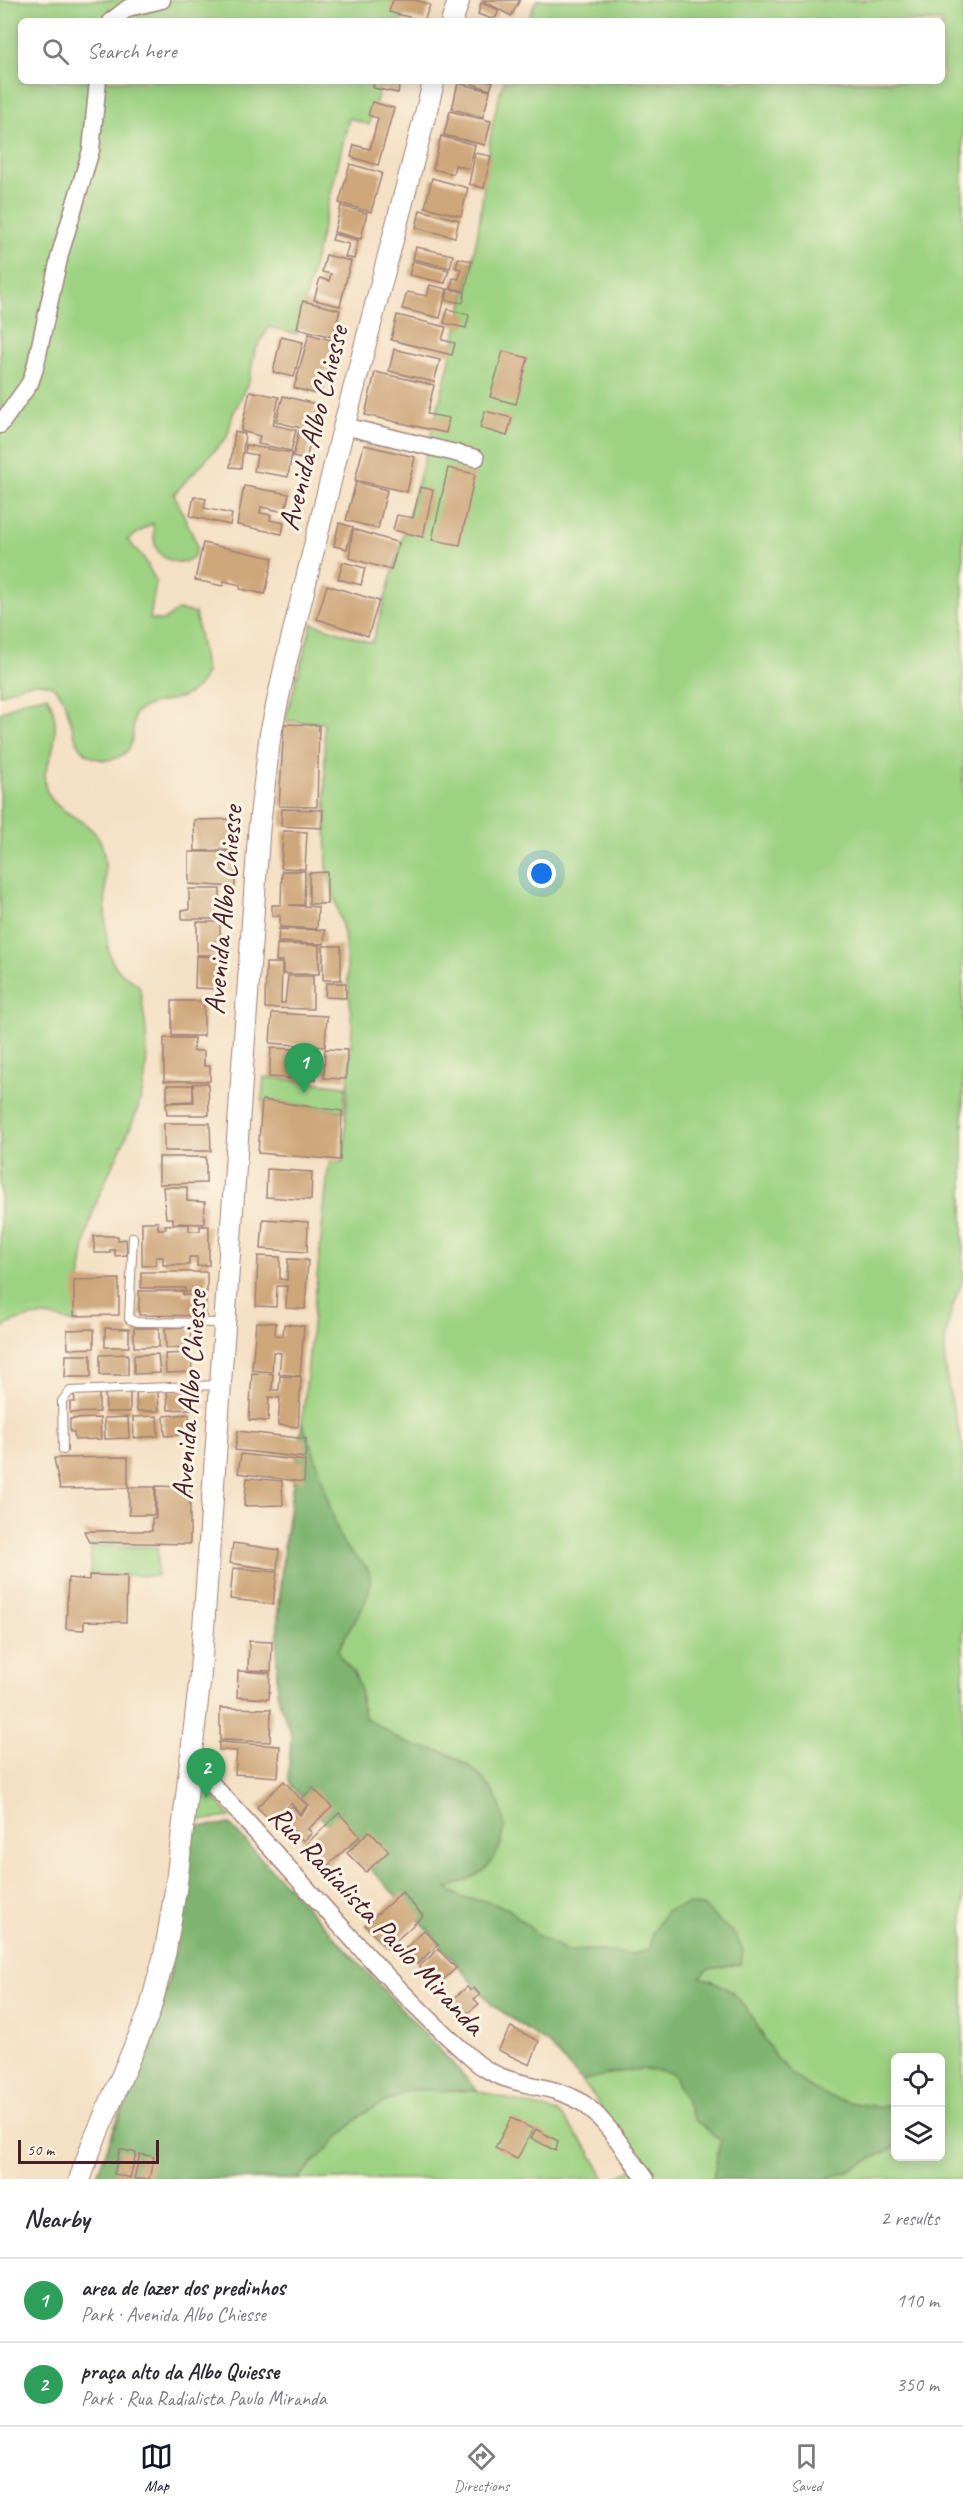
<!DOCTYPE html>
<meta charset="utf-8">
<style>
:root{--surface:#fff;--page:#f2f2f3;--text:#2b2b33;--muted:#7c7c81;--line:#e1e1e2;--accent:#111827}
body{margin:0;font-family:Caveat,sans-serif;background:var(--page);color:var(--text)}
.controls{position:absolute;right:18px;bottom:18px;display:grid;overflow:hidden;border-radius:9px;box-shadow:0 3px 15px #0003}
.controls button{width:54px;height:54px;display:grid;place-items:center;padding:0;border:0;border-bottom:2px solid var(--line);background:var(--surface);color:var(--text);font:30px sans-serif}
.scale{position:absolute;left:18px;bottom:15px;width:141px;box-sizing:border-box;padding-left:6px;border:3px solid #4a1f2b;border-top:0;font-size:16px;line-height:21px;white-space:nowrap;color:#4a1f2b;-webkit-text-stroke:4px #fcf5e5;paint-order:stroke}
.you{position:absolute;left:542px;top:874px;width:21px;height:21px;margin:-15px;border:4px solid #fff;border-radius:50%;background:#1a73e8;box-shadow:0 0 0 9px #1a73e833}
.badge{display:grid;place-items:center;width:39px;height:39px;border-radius:50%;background:var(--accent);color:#fff;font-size:20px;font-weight:700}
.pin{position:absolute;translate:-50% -50px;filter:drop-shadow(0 2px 3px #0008)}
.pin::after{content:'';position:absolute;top:32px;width:21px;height:18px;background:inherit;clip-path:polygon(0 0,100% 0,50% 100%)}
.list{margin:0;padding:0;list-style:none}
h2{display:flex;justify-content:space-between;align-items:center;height:78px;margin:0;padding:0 24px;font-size:26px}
h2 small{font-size:20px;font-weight:400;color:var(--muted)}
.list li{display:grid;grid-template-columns:39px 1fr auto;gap:18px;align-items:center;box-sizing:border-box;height:84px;padding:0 24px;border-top:2px solid var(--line)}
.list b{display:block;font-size:22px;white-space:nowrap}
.list p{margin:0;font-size:20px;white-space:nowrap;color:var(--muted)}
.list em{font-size:20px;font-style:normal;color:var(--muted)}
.icon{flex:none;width:33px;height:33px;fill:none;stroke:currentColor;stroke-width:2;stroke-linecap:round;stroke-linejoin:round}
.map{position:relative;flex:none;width:963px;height:2179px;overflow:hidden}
.search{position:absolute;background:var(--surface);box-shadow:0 3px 15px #0003;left:18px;right:18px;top:18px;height:66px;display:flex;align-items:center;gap:15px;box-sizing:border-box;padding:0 21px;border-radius:9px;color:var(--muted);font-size:22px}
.sheet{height:246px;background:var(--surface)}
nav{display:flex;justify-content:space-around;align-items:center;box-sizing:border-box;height:84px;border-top:2px solid var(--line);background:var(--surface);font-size:16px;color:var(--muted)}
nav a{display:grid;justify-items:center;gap:3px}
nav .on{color:var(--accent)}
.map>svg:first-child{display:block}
.green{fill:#9dd282;stroke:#747856;stroke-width:1.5;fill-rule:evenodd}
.forest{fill:#7eb470;stroke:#646a4e;stroke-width:1.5}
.building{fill:#cda679}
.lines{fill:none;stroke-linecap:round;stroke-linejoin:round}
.service-casing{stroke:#9f8078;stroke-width:10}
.minor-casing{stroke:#9f8078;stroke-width:19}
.tertiary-casing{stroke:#9f8078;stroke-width:23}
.service{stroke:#fff;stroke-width:8}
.minor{stroke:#fff;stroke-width:16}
.tertiary{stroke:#fff;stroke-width:21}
.labels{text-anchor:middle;stroke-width:6;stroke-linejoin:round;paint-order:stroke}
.street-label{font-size:30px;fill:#4a1f2b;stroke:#fcf5e5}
</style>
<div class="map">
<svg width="963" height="2179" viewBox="0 0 963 2179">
<rect width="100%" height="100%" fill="#fcf5e5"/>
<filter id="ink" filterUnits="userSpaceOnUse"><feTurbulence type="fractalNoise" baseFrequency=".0167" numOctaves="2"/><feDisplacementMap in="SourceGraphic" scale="12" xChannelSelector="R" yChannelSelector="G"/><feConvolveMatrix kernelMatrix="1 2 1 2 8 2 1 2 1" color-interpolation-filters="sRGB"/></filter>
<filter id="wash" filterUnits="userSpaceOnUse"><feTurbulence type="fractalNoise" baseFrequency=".008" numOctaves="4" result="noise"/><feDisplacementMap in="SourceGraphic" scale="24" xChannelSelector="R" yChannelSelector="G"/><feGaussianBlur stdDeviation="1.35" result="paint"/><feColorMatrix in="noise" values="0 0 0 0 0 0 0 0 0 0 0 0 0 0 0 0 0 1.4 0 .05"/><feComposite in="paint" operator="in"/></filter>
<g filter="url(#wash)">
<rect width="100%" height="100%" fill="#f4e0c4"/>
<!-- green -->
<g class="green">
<path d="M 0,0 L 409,0 L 402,21 L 21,21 L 21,81 L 382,81 L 369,125 L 349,118 L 297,334 L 269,327 L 255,350 L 249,381 L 233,414 L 227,437 L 174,494 L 195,540 L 197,547 L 194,556 C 183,567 163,562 156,548 C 153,540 154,531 153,523 L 127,540 L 143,557 L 156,581 L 150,619 L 163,621 L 178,610 L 195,613 L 206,673 C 190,710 159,693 135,713 C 132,724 135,744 126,752 C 122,757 111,760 105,760 C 61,758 79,696 49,685 C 33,679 13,688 0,695 Z"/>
<path d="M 536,0 L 963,0 L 963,1280 C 932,1350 946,1377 963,1447 L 963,2179 L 615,2179 L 633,2168 L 594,2096 L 564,2060 L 548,2044 L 491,2004 L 423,1924 L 289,1782 L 291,1736 L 277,1693 L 278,1604 L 284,1545 L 302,1423 L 329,1162 L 343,1162 L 352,1027 L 344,933 L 327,870 L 324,723 L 285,721 L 312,623 L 372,643 C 411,510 449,378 476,242 C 486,189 486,133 504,81 L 942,81 L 942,21 L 528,21 ZM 896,2058 L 940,2058 L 940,2156 L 896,2156 Z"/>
<path d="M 47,696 C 58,714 57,738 50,758 C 47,768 43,774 45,785 C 50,814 91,817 101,843 C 112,872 97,940 115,966 C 121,974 131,979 139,986 C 145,1014 149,1049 145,1078 C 139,1124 106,1170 92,1215 C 81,1249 80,1288 76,1324 C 49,1312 25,1314 0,1329 L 0,713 L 24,700 Z"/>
<path d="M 264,1077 L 346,1086 L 344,1111 L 262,1100 Z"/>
<path d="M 91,1545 L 158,1547 L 157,1576 L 90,1574 Z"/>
<path d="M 199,1779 L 231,1817 L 194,1821 Z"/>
<path d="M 229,1824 L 478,2091 L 559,2113 L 589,2150 L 605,2179 L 96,2179 L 118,2117 L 146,2058 L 161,2013 L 175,1946 Z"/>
</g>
<!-- forest -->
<g class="forest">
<path d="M 302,1423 C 320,1461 326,1502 342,1541 C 349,1558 374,1561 370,1585 C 367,1608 347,1629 338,1651 C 342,1663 352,1666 357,1679 C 362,1690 360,1705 365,1718 C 379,1724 390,1735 404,1742 C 418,1749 433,1747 448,1754 C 491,1774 526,1823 487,1867 C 477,1878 460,1882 447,1889 L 463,1898 L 482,1900 L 509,1909 L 540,1937 L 568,1951 L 588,1950 L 631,1954 L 650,1950 L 651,1936 L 666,1911 L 687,1904 L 703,1906 L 736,1936 L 743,1951 L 741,1964 L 709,1969 L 700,1977 C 754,1990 753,2035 786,2068 C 802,2084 823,2096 845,2101 C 863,2105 878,2108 895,2105 L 895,2147 L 845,2172 L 825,2179 L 713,2179 L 720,2140 L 694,2119 L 673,2074 C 643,2064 612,2073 582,2081 L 548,2044 L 491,2004 L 423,1924 L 292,1787 C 284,1774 292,1754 291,1738 C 290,1721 278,1707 277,1690 C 275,1600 289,1512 302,1423 Z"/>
<path d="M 229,1824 L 478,2091 L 410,2090 L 389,2100 L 362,2114 L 297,2179 L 96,2179 C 114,2122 146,2070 161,2012 C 177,1952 184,1889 193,1827 Z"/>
</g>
<g id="blocks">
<!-- building -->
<g class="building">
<path d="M 393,0 L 415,0 L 430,5 L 424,21 L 389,12 Z"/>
<path d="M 482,0 L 520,0 L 511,16 Z"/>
<path d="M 481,3 L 499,10 L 496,17 L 492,19 L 478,14 Z"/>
<path d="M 374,81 L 400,81 L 398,93 L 373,88 Z"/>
<path d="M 464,81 L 493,81 L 490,90 Z"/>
<path d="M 458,83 L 490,91 L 483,117 L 452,109 Z"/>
<path d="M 372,102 L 394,108 L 378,165 L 351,157 L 354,145 L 370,149 L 378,118 L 368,115 Z"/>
<path d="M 450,111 L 491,121 L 485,145 L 444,135 Z"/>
<path d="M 441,136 L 475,145 L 469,169 L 455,165 L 453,174 L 433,169 Z"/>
<path d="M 475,153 L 491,156 L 484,188 L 469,184 Z"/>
<path d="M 350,164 L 382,173 L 371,212 L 339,203 Z"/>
<path d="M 432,178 L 468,188 L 461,216 L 425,207 Z"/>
<path d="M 341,206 L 367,213 L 361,239 L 334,232 Z"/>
<path d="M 420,210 L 459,220 L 455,237 L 416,228 Z"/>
<path d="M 334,234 L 358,240 L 354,259 L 345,257 L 349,244 L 332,240 Z"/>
<path d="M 416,247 L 453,255 L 450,268 L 413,259 Z"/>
<path d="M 326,255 L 351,261 L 340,306 L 314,300 L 320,278 L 329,281 L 331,274 L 322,272 Z"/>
<path d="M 458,258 L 472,261 L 465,291 L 451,288 L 453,278 L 459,279 L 461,269 L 456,268 Z"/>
<path d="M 413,261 L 449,270 L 445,283 L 409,275 Z"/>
<path d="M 430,285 L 447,289 L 440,318 L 402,309 L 407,292 L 427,296 Z"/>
<path d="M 448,289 L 465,292 L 463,303 L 446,300 Z"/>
<path d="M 303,301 L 340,310 L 333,337 L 297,328 Z"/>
<path d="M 448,309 L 469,315 L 466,328 L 444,323 Z"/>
<path d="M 397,315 L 446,327 L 442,340 L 455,343 L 452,355 L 391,340 Z"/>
<path d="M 309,334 L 334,341 L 320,395 L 294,388 Z"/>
<path d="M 281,337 L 303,342 L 294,377 L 273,372 Z"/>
<path d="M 394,349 L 440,360 L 434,382 L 389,371 Z"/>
<path d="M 503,351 L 528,358 L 516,404 L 490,397 Z"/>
<path d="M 375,372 L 434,385 L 427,414 L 449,418 L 446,433 L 365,415 Z"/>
<path d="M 250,391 L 279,397 L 273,425 L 296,430 L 291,451 L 258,444 L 260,436 L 241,431 Z"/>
<path d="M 283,396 L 316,404 L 310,430 L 276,422 Z"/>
<path d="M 485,411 L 512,418 L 507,436 L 480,428 Z"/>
<path d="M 299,431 L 312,434 L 306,460 L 293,457 Z"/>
<path d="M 235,432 L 245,434 L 241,468 L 230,467 Z"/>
<path d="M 246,445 L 292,453 L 288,477 L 254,471 L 257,455 L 245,453 Z"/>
<path d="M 364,445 L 415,457 L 407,492 L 355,480 Z"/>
<path d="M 448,468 L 475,474 L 460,545 L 432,540 Z"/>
<path d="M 356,482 L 387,490 L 378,529 L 346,520 Z"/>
<path d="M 244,486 L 289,494 L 285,512 L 261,507 L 260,513 L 271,515 L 270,520 L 284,523 L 282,534 L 237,525 Z"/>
<path d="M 420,487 L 433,490 L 423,537 L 393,530 L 397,515 L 413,518 Z"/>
<path d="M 194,496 L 206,499 L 204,508 L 232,514 L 230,525 L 190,516 Z"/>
<path d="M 339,523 L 353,527 L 347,549 L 334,546 Z"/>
<path d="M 353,529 L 399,543 L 391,570 L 349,558 Z"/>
<path d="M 203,543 L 273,558 L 265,594 L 240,589 L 240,585 L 224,581 L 223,586 L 195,580 Z"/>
<path d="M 343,562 L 365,568 L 361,585 L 338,579 Z"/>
<path d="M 327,585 L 379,601 L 368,636 L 317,619 Z"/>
<path d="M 284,724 L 319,725 L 317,807 L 279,806 Z"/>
<path d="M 282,809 L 323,810 L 322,828 L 281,826 Z"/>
<path d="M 237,819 L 238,850 L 195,851 L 194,820 Z"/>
<path d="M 283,831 L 307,832 L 305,869 L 281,868 Z"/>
<path d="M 189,852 L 235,852 L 235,887 L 189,884 Z"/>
<path d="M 282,871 L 305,871 L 304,905 L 289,905 L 318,907 L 317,929 L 280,927 L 280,916 L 272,916 L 272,905 L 281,905 Z"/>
<path d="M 327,872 L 327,904 L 309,904 L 309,873 Z"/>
<path d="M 189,889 L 220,889 L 220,919 L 182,919 L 182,910 L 189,910 Z"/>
<rect x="197" y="922" width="23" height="33"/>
<path d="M 279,929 L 325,930 L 324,944 L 278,942 Z"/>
<path d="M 277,944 L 319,945 L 319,974 L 283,974 L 283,961 L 276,961 Z"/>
<rect x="323" y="946" width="18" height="34"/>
<path d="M 196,956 L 219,957 L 218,989 L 195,988 Z"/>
<path d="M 266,963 L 282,963 L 281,1003 L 285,1003 L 288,976 L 313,976 L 313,1009 L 265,1008 Z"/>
<path d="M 326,983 L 346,983 L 346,998 L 325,997 Z"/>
<rect x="172" y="1001" width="32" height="35"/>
<path d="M 272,1013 L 327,1016 L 325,1047 L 270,1043 Z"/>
<path d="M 164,1038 L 194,1038 L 193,1051 L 204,1051 L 204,1066 L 210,1066 L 210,1081 L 164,1081 Z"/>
<path d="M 271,1048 L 318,1050 L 316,1080 L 269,1077 Z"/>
<path d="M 325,1049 L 347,1050 L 346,1079 L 324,1078 Z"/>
<path d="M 208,1083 L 209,1115 L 167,1115 L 166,1103 L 194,1102 L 193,1084 Z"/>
<path d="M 167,1085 L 193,1085 L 193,1101 L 167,1102 Z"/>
<path d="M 262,1100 L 342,1111 L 340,1160 L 258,1153 Z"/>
<path d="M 164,1123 L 210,1123 L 211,1151 L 164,1151 Z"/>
<path d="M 159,1157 L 206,1157 L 206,1183 L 159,1184 Z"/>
<path d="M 267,1169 L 312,1172 L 311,1200 L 266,1197 Z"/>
<path d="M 163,1187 L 187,1187 L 187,1201 L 205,1202 L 204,1224 L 173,1223 L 173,1218 L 166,1218 Z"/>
<path d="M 263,1219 L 308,1222 L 307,1252 L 261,1249 Z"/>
<path d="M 142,1222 L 158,1222 L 158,1229 L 166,1229 L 165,1225 L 189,1224 L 189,1231 L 200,1231 L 200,1226 L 209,1226 L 209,1265 L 197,1266 L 197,1257 L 189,1257 L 189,1265 L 163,1265 L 163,1257 L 156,1257 L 156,1265 L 142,1266 Z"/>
<path d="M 94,1236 L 118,1236 L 118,1240 L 126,1239 L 127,1255 L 115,1256 L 115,1250 L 110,1250 L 110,1253 L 94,1253 Z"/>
<path d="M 258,1256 L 280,1257 L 280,1279 L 287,1280 L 288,1259 L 308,1260 L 305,1309 L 286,1308 L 287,1286 L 277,1286 L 276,1307 L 256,1306 Z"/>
<path d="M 141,1272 L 207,1272 L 207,1292 L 185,1292 L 185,1288 L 141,1288 Z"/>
<path d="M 119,1279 L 119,1315 L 74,1316 L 74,1280 Z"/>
<path d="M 139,1291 L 183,1291 L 183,1295 L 206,1295 L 206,1316 L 139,1315 Z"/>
<path d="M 256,1322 L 276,1323 L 275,1335 L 283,1336 L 284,1324 L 304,1326 L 300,1376 L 279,1374 L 281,1353 L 273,1352 L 272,1372 L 252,1370 Z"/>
<path d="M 190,1327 L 191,1347 L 166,1348 L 165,1328 Z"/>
<path d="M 105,1328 L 129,1329 L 129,1347 L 105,1347 Z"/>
<rect x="134" y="1328" width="25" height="19"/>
<path d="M 94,1329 L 94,1348 L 68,1349 L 67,1330 Z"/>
<path d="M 191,1353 L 192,1372 L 166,1373 L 165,1354 Z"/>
<path d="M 128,1354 L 128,1375 L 100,1375 L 100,1355 Z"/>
<path d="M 158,1354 L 160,1373 L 134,1374 L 134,1355 Z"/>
<path d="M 66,1355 L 91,1355 L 91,1377 L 65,1377 Z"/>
<path d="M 252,1373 L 273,1374 L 272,1390 L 279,1390 L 280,1376 L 301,1377 L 298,1427 L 278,1425 L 280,1398 L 269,1397 L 268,1421 L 249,1420 Z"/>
<path d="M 190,1390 L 192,1409 L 168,1410 L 167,1391 Z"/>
<path d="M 158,1391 L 159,1411 L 137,1411 L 136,1392 Z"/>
<path d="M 99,1392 L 99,1412 L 70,1413 L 70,1402 L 75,1402 L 74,1393 Z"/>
<path d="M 130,1392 L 130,1412 L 106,1412 L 105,1393 Z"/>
<path d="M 189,1414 L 190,1434 L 165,1436 L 164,1416 Z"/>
<path d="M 157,1416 L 158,1436 L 134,1438 L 133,1417 Z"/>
<path d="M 128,1417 L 129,1438 L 105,1439 L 104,1418 Z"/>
<path d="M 100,1418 L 101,1439 L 75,1440 L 74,1432 L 70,1432 L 70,1419 Z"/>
<path d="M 238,1431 L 306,1439 L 305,1458 L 235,1450 Z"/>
<path d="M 241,1454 L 305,1461 L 304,1482 L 238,1473 Z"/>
<path d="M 128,1457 L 128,1488 L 60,1489 L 54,1458 Z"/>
<path d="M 247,1478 L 282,1481 L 283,1505 L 244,1506 Z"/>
<path d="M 156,1486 L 190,1487 L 190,1544 L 89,1542 L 84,1531 L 152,1531 L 152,1518 L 156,1518 Z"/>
<path d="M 129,1487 L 155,1487 L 154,1515 L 129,1515 Z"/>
<path d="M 233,1543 L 279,1550 L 277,1570 L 230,1563 Z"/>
<path d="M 233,1568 L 277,1572 L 273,1604 L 230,1599 Z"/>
<path d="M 89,1575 L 127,1576 L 126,1622 L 84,1621 L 84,1630 L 66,1629 L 68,1578 L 89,1580 Z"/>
<path d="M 249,1641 L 272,1642 L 271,1671 L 248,1670 Z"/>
<path d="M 238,1671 L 270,1673 L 269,1699 L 237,1697 Z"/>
<path d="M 220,1708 L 271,1709 L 270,1742 L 220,1740 Z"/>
<path d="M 219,1742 L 280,1746 L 278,1777 L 235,1774 L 237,1751 L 219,1750 Z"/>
<path d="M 284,1781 L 307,1806 L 300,1813 L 291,1803 L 272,1822 L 257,1807 Z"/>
<path d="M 313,1788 L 332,1807 L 308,1829 L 312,1833 L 303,1841 L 280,1816 L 292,1806 L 300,1815 L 309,1805 L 302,1798 Z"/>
<path d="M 339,1813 L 360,1836 L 323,1870 L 302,1848 Z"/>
<path d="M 369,1831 L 389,1851 L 366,1872 L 347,1853 Z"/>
<path d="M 402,1892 L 423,1916 L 387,1949 L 365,1925 Z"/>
<path d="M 424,1930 L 438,1944 L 418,1964 L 404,1950 Z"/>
<path d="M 438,1949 L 456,1968 L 437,1986 L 419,1967 Z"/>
<path d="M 467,1987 L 471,1991 L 474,1988 L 480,1995 L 474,1999 L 479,2004 L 465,2015 L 452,2000 Z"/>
<path d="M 511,2027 L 539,2041 L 530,2065 L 498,2050 Z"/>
<path d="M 511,2118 L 533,2129 L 517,2159 L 495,2148 Z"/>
<path d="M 536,2129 L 558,2141 L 556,2151 L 531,2138 Z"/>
<path d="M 120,2149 L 136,2153 L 130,2178 L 114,2174 Z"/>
<path d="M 140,2154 L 154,2157 L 149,2179 L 134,2179 Z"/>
</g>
</g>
</g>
<g filter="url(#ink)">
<use href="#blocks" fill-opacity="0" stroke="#9f8078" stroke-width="1.5"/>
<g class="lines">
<defs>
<g id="service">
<path d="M 133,1237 L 129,1319 L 137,1322 L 224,1323"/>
<path d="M 63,1450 L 62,1401 L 70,1391 L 219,1385"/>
</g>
<g id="minor">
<path d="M 111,21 L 128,8 L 162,0"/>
<path d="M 0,425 L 30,383 L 35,368 L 60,254 L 91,150 L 98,81"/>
<path d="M 344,426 L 476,458"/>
<path d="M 191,1762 C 285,1859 369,1967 470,2057 C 506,2090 540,2080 578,2100 C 603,2114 628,2156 646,2179"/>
</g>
<g id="tertiary">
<path d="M 452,21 L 459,0"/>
<path d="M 80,2179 L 92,2145 L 149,2013 L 165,1953 L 176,1887 L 200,1679 L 259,829 L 270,736 L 286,662 L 344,426 L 434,81"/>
</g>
</defs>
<!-- service casing -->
<use href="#service" class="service-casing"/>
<!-- minor casing -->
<use href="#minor" class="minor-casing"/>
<!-- tertiary casing -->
<use href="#tertiary" class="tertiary-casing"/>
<!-- service -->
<use href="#service" class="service"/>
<!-- minor -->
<use href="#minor" class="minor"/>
<!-- tertiary -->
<use href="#tertiary" class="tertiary"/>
</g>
</g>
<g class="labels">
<!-- street labels -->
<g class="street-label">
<text transform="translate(313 428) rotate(-76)" y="10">Avenida Albo Chiesse</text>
<text transform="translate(223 910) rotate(-85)" y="10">Avenida Albo Chiesse</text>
<text transform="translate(189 1395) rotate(-86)" y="10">Avenida Albo Chiesse</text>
<text transform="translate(377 1920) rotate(47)" y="10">Rua Radialista Paulo Miranda</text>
</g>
</g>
</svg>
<div class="controls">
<button><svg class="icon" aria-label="locate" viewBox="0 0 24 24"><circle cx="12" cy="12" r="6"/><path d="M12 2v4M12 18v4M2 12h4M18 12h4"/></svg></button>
<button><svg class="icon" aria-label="layers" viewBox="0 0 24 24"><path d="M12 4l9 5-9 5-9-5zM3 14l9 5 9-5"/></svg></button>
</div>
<div class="scale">50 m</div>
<div class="you"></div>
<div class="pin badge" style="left:304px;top:1093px;background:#2e9e5b">1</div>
<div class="pin badge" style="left:206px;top:1798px;background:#2e9e5b">2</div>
<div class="search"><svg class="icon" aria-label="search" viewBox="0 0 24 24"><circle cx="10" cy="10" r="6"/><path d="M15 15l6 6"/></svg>Search here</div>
</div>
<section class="sheet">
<h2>Nearby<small>2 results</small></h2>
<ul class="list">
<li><span class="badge" style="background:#2e9e5b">1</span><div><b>area de lazer dos predinhos</b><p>Park · Avenida Albo Chiesse</p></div><em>110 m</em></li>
<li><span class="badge" style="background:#2e9e5b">2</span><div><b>praça alto da Albo Quiesse</b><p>Park · Rua Radialista Paulo Miranda</p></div><em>350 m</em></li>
</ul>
</section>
<nav>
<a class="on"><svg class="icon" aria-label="map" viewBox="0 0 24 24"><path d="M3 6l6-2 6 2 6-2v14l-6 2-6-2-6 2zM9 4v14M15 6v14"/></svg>Map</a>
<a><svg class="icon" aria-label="directions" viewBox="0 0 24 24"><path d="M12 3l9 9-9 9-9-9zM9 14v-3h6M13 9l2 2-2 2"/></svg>Directions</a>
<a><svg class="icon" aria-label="saved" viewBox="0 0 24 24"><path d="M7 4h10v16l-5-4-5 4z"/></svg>Saved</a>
</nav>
